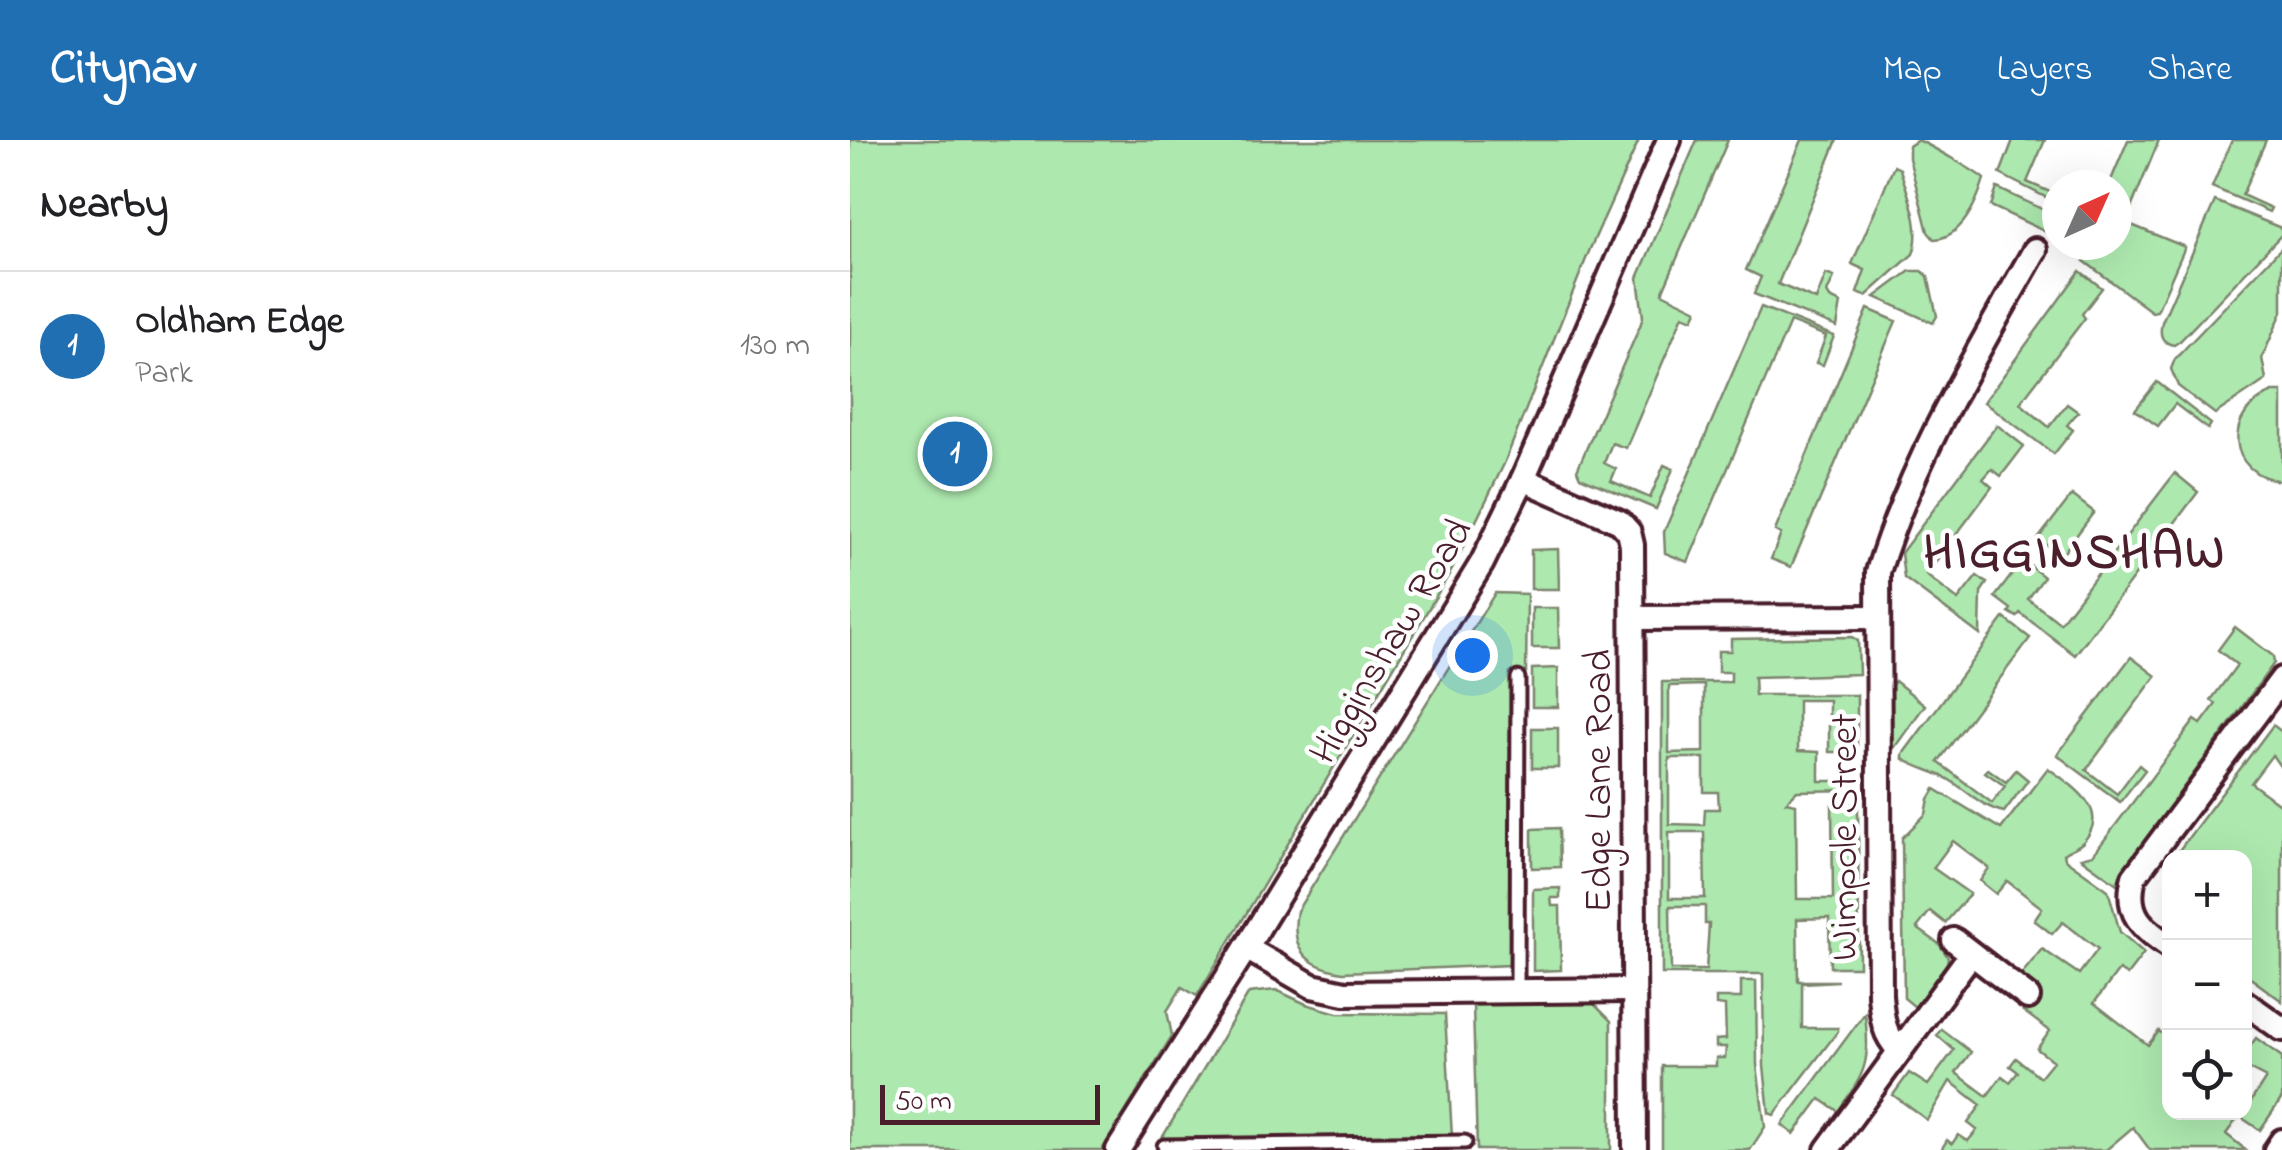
<!DOCTYPE html>
<meta charset="utf-8">
<style>
:root{--surface:#fff;--page:#f6f6f6;--text:#202124;--muted:#757577;--line:#e0e0e0;--accent:#1f6fb2}
body{margin:0;font-family:"Indie Flower",sans-serif;background:var(--page);color:var(--text)}
.controls{position:absolute;right:30px;bottom:30px;display:grid;overflow:hidden;border-radius:20px;box-shadow:0 10px 40px #0002}
.controls button{width:90px;height:90px;display:grid;place-items:center;padding:0;border:0;border-bottom:2px solid var(--line);background:var(--surface);color:var(--text);font:50px sans-serif}
.compass{position:absolute;left:1192px;top:30px;width:90px;height:90px;border-radius:50%;background:var(--surface);box-shadow:0 10px 40px #0002;rotate:45deg}
.scale{position:absolute;left:30px;bottom:25px;width:220px;box-sizing:border-box;padding-left:10px;border:5px solid #4a1f2b;border-top:0;font-size:28px;line-height:35px;white-space:nowrap;color:#4a1f2b;-webkit-text-stroke:8px #fff;paint-order:stroke}
.you{position:absolute;left:622px;top:515px;width:35px;height:35px;margin:-25px;border:8px solid #fff;border-radius:50%;background:#1a73e8;box-shadow:0 0 0 15px #1a73e833}
.badge{display:grid;place-items:center;width:65px;height:65px;border-radius:50%;background:var(--accent);color:#fff;font-size:32px;font-weight:700}
.pin{position:absolute;translate:-50% -50%;border:5px solid #fff;box-shadow:0 2px 10px #0006}
.list{margin:0;padding:0;list-style:none}
h2{display:flex;justify-content:space-between;align-items:center;height:130px;margin:0;padding:0 40px;font-size:42px}
h2 small{font-size:32px;font-weight:400;color:var(--muted)}
.list li{display:grid;grid-template-columns:65px 1fr auto;gap:30px;align-items:center;box-sizing:border-box;height:150px;padding:0 40px;border-top:2px solid var(--line)}
.list b{display:block;font-size:38px;white-space:nowrap}
.list p{margin:0;font-size:32px;white-space:nowrap;color:var(--muted)}
.list em{font-size:32px;font-style:normal;color:var(--muted)}
.icon{flex:none;width:55px;height:55px;fill:none;stroke:currentColor;stroke-width:2;stroke-linecap:round;stroke-linejoin:round}
.map{position:relative;flex:none;width:1432px;height:1010px;overflow:hidden}
header{display:flex;align-items:center;gap:60px;box-sizing:border-box;height:140px;padding:0 50px;background:var(--accent);color:#fff}
header strong{font-size:48px}
nav{display:flex;gap:55px;margin-inline-start:auto;font-size:35px}
main{display:flex}
aside{flex:1;background:var(--surface)}
.map>svg:first-child{display:block}
.green{fill:#ade9af;stroke:#7c846d;stroke-width:2.5;fill-rule:evenodd}
.lines{fill:none;stroke-linecap:round;stroke-linejoin:round}
.lane-casing{stroke:#4a1f2b;stroke-width:19}
.street-casing{stroke:#4a1f2b;stroke-width:30}
.lane{stroke:#fff;stroke-width:11}
.street{stroke:#fff;stroke-width:22}
.labels{text-anchor:middle;stroke-width:9;stroke-linejoin:round;paint-order:stroke}
.street-label{font-size:40px;fill:#4a1f2b;stroke:#fff}
.district-label{font-size:50px;font-weight:bold;letter-spacing:2.5px;fill:#4a1f2b;stroke:#fff}
</style>
<header>
<strong>Citynav</strong>
<nav><a>Map</a><a>Layers</a><a>Share</a></nav>
</header>
<main>
<aside>
<h2>Nearby<small></small></h2>
<ul class="list">
<li><span class="badge">1</span><div><b>Oldham Edge</b><p>Park</p></div><em>130 m</em></li>
</ul>
</aside>
<div class="map">
<svg width="1432" height="1010" viewBox="0 0 1432 1010">
<rect width="100%" height="100%" fill="#fff"/>
<filter id="ink" filterUnits="userSpaceOnUse"><feTurbulence type="fractalNoise" baseFrequency=".01" numOctaves="2"/><feDisplacementMap in="SourceGraphic" scale="20" xChannelSelector="R" yChannelSelector="G"/><feConvolveMatrix kernelMatrix="1 2 1 2 8 2 1 2 1" color-interpolation-filters="sRGB"/></filter>
<g filter="url(#ink)">
<!-- green -->
<g class="green">
<path d="M 0,0 L 789,0 L 740,109 L 654,324 L 603,428 L 347,856 L 332,847 L 317,871 L 322,896 L 252,1010 L 0,1010 Z"/>
<path d="M 847,0 L 878,0 L 812,153 L 847,170 L 843,179 L 833,175 L 776,308 L 762,303 L 754,323 L 766,329 L 761,341 L 800,358 L 814,325 L 823,329 L 806,369 L 730,337 L 727,330 L 790,186 L 793,177 L 788,138 Z"/>
<path d="M 952,0 L 987,0 L 928,144 L 966,160 L 976,134 L 984,137 L 977,153 L 980,158 L 991,163 L 987,187 L 904,154 L 911,137 L 896,130 Z"/>
<path d="M 1068,0 C 1079,5 1127,32 1134,39 C 1127,62 1112,98 1084,99 L 1078,92 L 1059,18 L 1059,6 Z"/>
<path d="M 1163,0 L 1195,0 L 1177,42 L 1207,55 L 1207,63 L 1150,34 Z"/>
<path d="M 1278,0 L 1309,0 L 1279,73 L 1267,68 L 1267,45 L 1259,45 Z"/>
<path d="M 1382,0 L 1416,0 L 1392,55 L 1421,68 L 1419,72 L 1362,47 Z"/>
<path d="M 1044,26 L 1050,29 C 1058,56 1073,87 1063,114 L 1016,156 L 1007,153 L 1015,130 L 1002,124 Z"/>
<path d="M 1147,48 L 1207,76 L 1207,97 L 1141,66 Z"/>
<path d="M 1365,61 L 1431,88 L 1432,94 L 1330,201 L 1324,205 C 1311,203 1309,194 1312,182 Z"/>
<path d="M 1267,79 L 1335,107 L 1307,171 L 1302,172 L 1234,121 L 1247,105 L 1267,105 Z"/>
<path d="M 1432,107 L 1432,172 L 1412,218 L 1416,240 L 1365,274 L 1328,246 L 1321,229 L 1325,219 Z"/>
<path d="M 1060,131 L 1072,131 L 1078,136 L 1087,176 L 1083,183 L 1025,157 Z"/>
<path d="M 1230,131 L 1252,148 L 1232,174 L 1235,178 L 1170,263 L 1199,287 L 1217,264 L 1228,272 L 1217,285 L 1223,290 L 1204,314 L 1134,262 Z"/>
<path d="M 911,167 L 984,196 L 973,225 L 966,223 L 976,196 L 940,182 L 838,422 L 835,421 L 815,413 L 814,392 Z"/>
<path d="M 1018,169 L 1046,181 L 941,427 L 921,419 L 931,394 L 925,391 Z"/>
<path d="M 1307,242 L 1361,284 L 1358,289 L 1325,264 L 1308,286 L 1285,270 Z"/>
<path d="M 1423,252 L 1432,252 L 1432,341 C 1375,335 1373,272 1423,252 Z"/>
<path d="M 1147,285 L 1174,306 L 1151,336 L 1142,329 L 1133,339 L 1142,347 L 1076,435 L 1108,460 L 1127,436 L 1137,443 L 1131,452 L 1130,495 L 1054,438 L 1051,413 Z"/>
<path d="M 1325,333 L 1348,352 L 1225,515 L 1170,473 L 1167,477 L 1159,472 L 1161,469 L 1145,457 L 1173,420 L 1194,437 L 1178,459 L 1210,483 Z"/>
<path d="M 1222,355 L 1244,372 L 1211,416 L 1188,399 Z"/>
<path d="M 708,409 L 709,449 L 681,449 L 681,410 Z"/>
<path d="M 645,453 L 677,454 L 676,532 L 660,533 L 660,825 L 493,832 C 455,826 440,809 447,771 Z"/>
<path d="M 682,468 L 708,468 L 709,508 L 682,508 Z"/>
<path d="M 1154,478 L 1180,498 L 1088,622 L 1142,663 L 1155,646 L 1135,632 L 1138,629 L 1156,642 L 1166,630 L 1178,640 L 1154,672 C 1131,667 1118,651 1098,639 C 1084,631 1067,628 1053,619 L 1053,614 Z"/>
<path d="M 1385,487 L 1423,516 L 1424,523 L 1272,732 L 1267,744 L 1231,718 L 1243,715 L 1345,580 L 1351,584 L 1366,564 L 1361,560 L 1387,525 L 1368,510 Z"/>
<path d="M 1002,497 L 1008,501 L 1009,534 L 904,537 L 905,555 L 1007,555 L 1007,612 L 979,612 L 979,560 L 948,560 L 948,611 L 969,612 L 969,641 L 1007,641 L 1007,650 L 947,651 L 936,662 L 946,664 L 947,759 L 983,759 L 982,664 L 1008,664 L 1009,827 L 980,827 L 979,778 L 947,779 L 948,841 L 988,841 L 952,843 L 952,888 L 988,888 L 988,891 L 924,975 L 919,973 L 914,926 L 913,834 L 812,834 L 812,542 L 881,542 L 881,532 L 868,532 L 868,511 L 881,511 L 881,499 ZM 854,545 L 854,612 L 819,613 L 819,546 ZM 819,618 L 854,618 L 854,652 L 868,652 L 869,669 L 855,669 L 854,685 L 819,684 ZM 819,692 L 854,692 L 855,758 L 819,758 ZM 820,766 L 855,766 L 855,784 L 859,784 L 856,830 L 821,830 Z"/>
<path d="M 1281,517 L 1306,536 L 1236,630 L 1267,654 L 1289,625 L 1295,630 L 1270,662 L 1207,615 Z"/>
<path d="M 708,528 L 708,567 L 682,567 L 682,529 Z"/>
<path d="M 1045,541 L 1075,565 L 1042,611 L 1041,546 Z"/>
<path d="M 1423,585 L 1432,592 L 1432,629 L 1422,615 L 1401,643 L 1432,666 L 1432,861 L 1395,834 L 1394,718 L 1324,717 Z"/>
<rect x="682" y="588" width="26" height="40"/>
<path d="M 1198,628 C 1221,645 1263,670 1233,702 C 1227,708 1219,709 1213,714 L 1216,720 L 1258,750 L 1270,792 L 1294,813 L 1277,835 L 1269,830 L 1244,863 L 1298,905 L 1309,891 L 1319,899 L 1319,910 L 1315,916 L 1319,920 L 1320,972 L 1389,975 L 1394,972 L 1416,938 L 1395,927 L 1395,913 L 1406,898 L 1432,917 L 1432,958 L 1410,990 L 1389,976 L 1376,994 L 1396,1010 L 1300,1010 L 1283,987 L 1256,1010 L 1091,1010 L 1097,1000 L 1102,1004 L 1108,995 L 1118,1001 L 1127,990 L 1118,983 L 1131,965 L 1100,941 L 1077,980 L 1043,955 L 1059,933 L 1078,945 L 1104,910 L 1087,895 L 1091,889 L 1121,912 L 1106,933 L 1137,956 L 1152,936 L 1160,942 L 1168,932 L 1160,926 L 1166,918 L 1190,937 L 1203,921 L 1187,909 L 1200,891 L 1173,871 L 1189,849 L 1171,835 L 1192,809 L 1229,834 L 1248,809 L 1213,782 L 1202,794 L 1184,780 L 1192,768 L 1157,741 L 1146,754 L 1130,741 L 1139,728 L 1103,701 L 1083,728 L 1120,754 L 1095,783 L 1080,771 L 1067,788 L 1089,804 L 1098,817 L 1097,823 L 1065,867 L 1054,858 L 1052,698 L 1076,674 L 1079,659 L 1085,649 L 1151,689 Z"/>
<path d="M 709,688 L 710,727 L 682,728 L 682,689 Z"/>
<path d="M 710,748 L 710,758 L 701,758 L 702,766 L 710,766 L 711,830 L 683,831 L 683,749 Z"/>
<path d="M 891,841 L 906,841 L 907,925 L 915,987 L 900,1010 L 812,1010 L 812,926 L 866,926 L 866,918 L 875,918 L 876,907 L 866,907 L 866,900 L 876,899 L 875,866 L 866,865 L 866,858 L 891,858 Z"/>
<path d="M 426,850 L 456,864 L 487,873 L 595,874 L 602,997 L 312,998 L 399,853 Z"/>
<path d="M 743,863 L 761,881 L 761,1010 L 627,1010 L 623,865 Z"/>
<path d="M 1015,873 C 1020,923 1017,931 988,971 L 970,959 L 944,994 L 932,985 Z"/>
</g>
<g class="lines">
<defs>
<g id="lane">
<path d="M 667,850 L 668,538"/>
<path d="M 314,1006 L 615,1002"/>
</g>
<g id="street">
<path d="M 673,339 L 770,382 L 779,392 L 782,405 L 785,1010"/>
<path d="M 784,478 L 1028,477"/>
<path d="M 1104,800 L 1178,857"/>
<path d="M 1320,807 C 1292,787 1274,774 1284,737 L 1432,539"/>
<path d="M 396,808 L 462,846 L 495,853 L 782,850"/>
<path d="M 1394,862 L 1432,889"/>
<path d="M 1049,910 C 1033,894 1032,877 1030,855 L 1028,432 C 1063,318 1127,213 1185,110"/>
<path d="M 268,1010 L 396,808 L 632,423 L 673,339 L 819,0"/>
<path d="M 977,1010 L 1121,814"/>
<path d="M 1426,1010 L 1432,1001"/>
</g>
</defs>
<!-- lane casing -->
<use href="#lane" class="lane-casing"/>
<!-- street casing -->
<use href="#street" class="street-casing"/>
<!-- lane -->
<use href="#lane" class="lane"/>
<!-- street -->
<use href="#street" class="street"/>
</g>
</g>
<g class="labels">
<!-- street labels -->
<g class="street-label">
<text transform="translate(539 500) rotate(-59)" y="14">Higginshaw Road</text>
<text transform="translate(746 641) rotate(-90)" y="14">Edge Lane Road</text>
<text transform="translate(992 697) rotate(-90)" y="14">Wimpole Street</text>
</g>
<!-- district labels -->
<g class="district-label">
<text x="1225" y="427">HIGGINSHAW</text>
</g>
</g>
</svg>
<div class="controls">
<button>+</button>
<button>−</button>
<button><svg class="icon" aria-label="locate" viewBox="0 0 24 24"><circle cx="12" cy="12" r="6"/><path d="M12 2v4M12 18v4M2 12h4M18 12h4"/></svg></button>
</div>
<svg class="compass" viewBox="-18 -18 36 36"><path d="M0-13l5 13h-10z" fill="#e53935"/><path d="M0 13l5-13h-10z" fill="#757577"/></svg>
<div class="scale">50 m</div>
<div class="you"></div>
<div class="pin badge" style="left:105px;top:314px">1</div>
</div>
</main>
